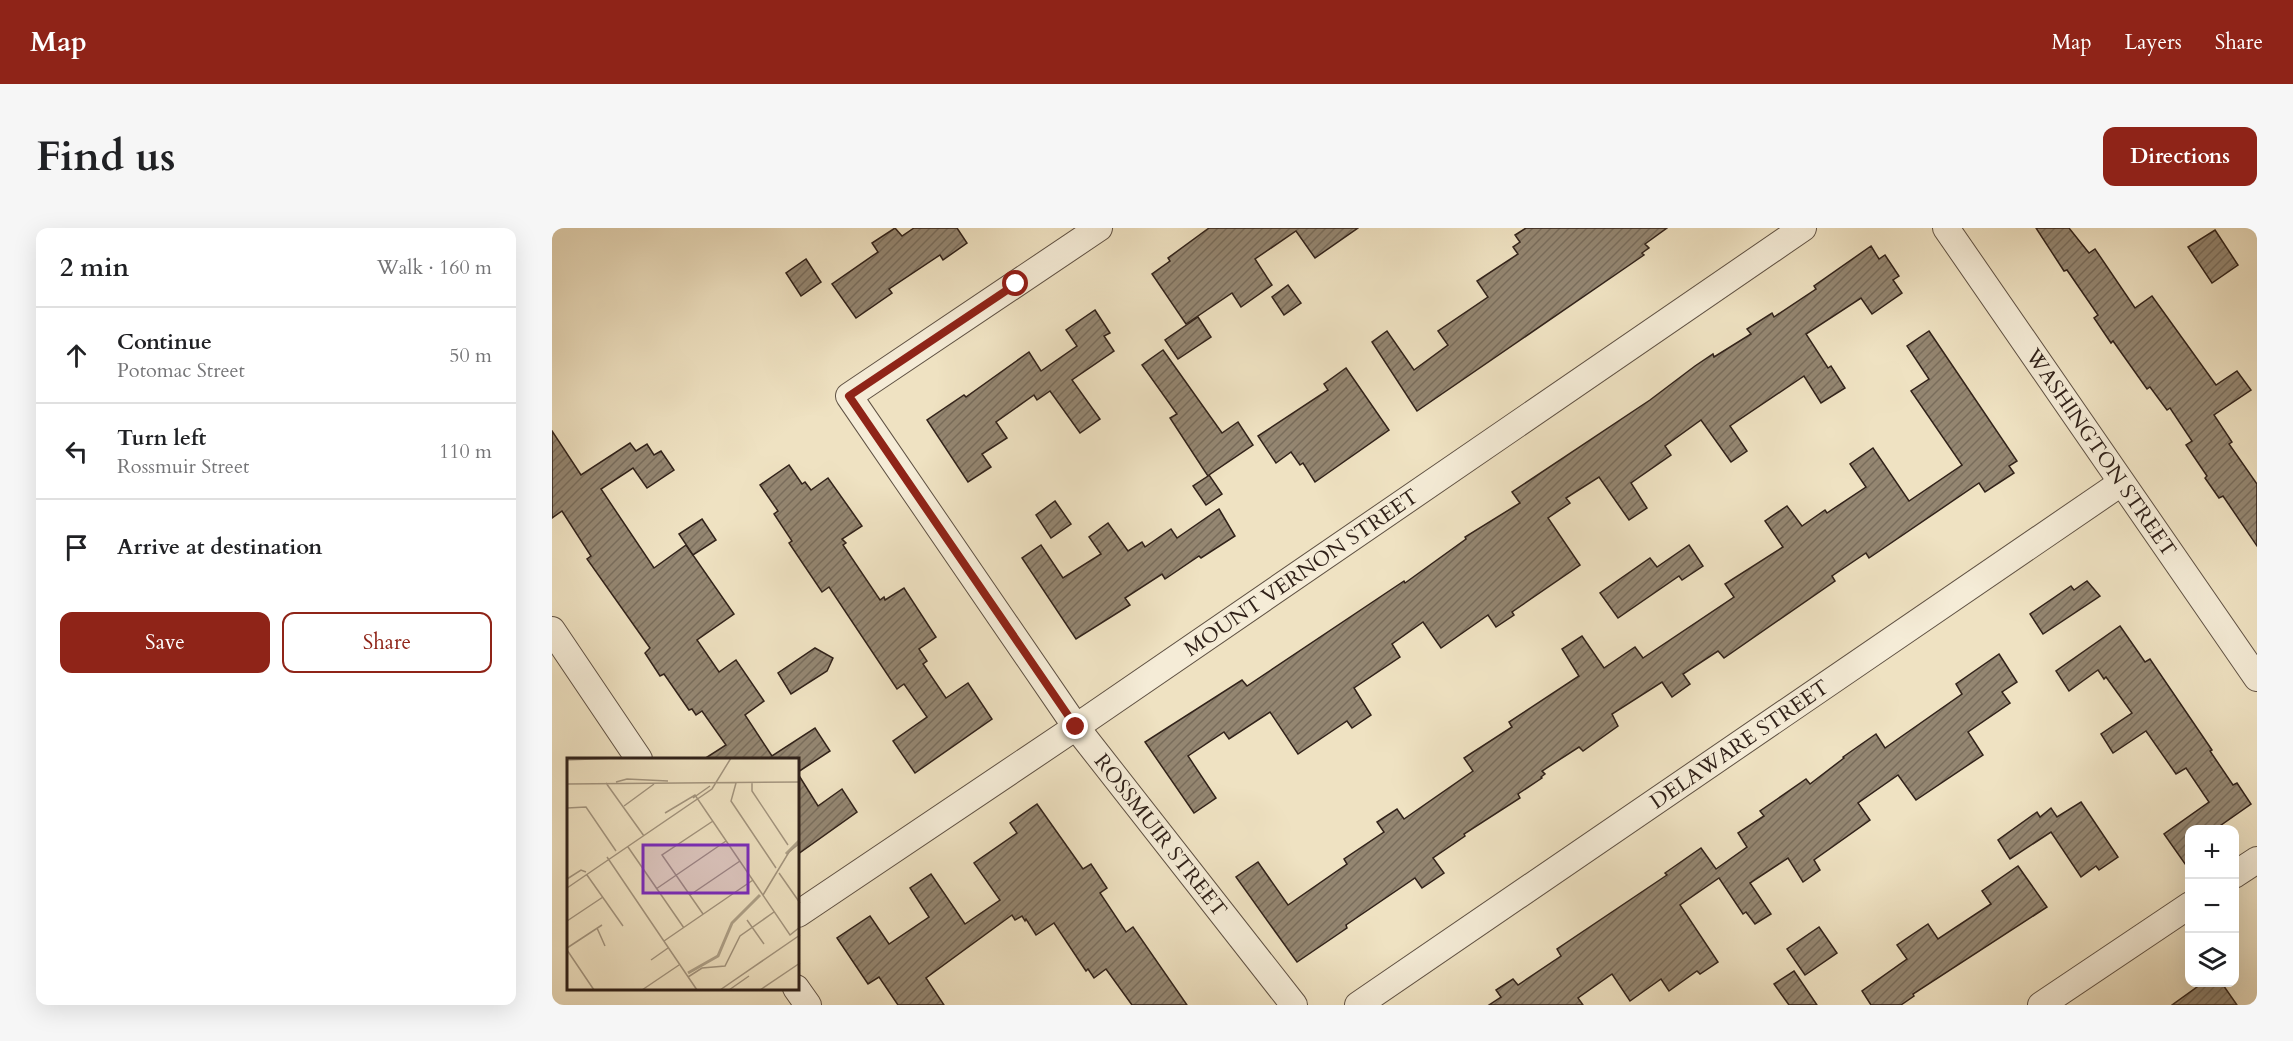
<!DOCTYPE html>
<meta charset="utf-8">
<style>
:root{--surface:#fff;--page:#f6f6f6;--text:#202124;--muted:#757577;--line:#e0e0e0;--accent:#8f2418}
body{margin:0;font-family:Cardo,serif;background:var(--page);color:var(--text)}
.controls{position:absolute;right:18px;bottom:18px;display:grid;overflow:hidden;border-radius:12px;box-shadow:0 6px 24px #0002}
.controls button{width:54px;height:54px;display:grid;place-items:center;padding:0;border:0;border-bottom:2px solid var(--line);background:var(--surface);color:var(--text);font:30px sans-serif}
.stop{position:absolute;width:18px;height:18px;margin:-14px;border:4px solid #8f2418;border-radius:50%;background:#fff}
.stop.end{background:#8f2418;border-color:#fff;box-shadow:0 2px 6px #0008}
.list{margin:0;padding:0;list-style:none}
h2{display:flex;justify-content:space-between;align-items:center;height:78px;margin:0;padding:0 24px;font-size:26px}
h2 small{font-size:20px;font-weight:400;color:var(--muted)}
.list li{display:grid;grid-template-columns:39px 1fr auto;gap:18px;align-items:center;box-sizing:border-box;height:96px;padding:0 24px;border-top:2px solid var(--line)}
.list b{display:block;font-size:22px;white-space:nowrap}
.list p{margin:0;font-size:20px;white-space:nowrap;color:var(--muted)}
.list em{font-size:20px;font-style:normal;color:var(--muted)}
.actions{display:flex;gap:12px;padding:18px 24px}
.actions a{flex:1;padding:14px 0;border:2px solid var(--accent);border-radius:12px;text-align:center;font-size:21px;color:var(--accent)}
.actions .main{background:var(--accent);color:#fff}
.icon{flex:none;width:33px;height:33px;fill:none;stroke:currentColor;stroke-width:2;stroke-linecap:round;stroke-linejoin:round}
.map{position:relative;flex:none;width:1705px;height:777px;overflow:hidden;border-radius:12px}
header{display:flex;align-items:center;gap:36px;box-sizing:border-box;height:84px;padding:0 30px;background:var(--accent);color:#fff}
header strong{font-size:28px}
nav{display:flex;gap:33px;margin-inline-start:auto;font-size:21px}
.intro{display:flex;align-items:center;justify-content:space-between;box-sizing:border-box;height:144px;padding:0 36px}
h1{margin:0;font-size:42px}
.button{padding:15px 27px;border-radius:12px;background:var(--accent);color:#fff;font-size:21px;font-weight:700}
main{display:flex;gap:36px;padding:0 36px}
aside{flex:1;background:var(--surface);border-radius:12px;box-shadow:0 6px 24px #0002}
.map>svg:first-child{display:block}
.building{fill:url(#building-hatch);stroke:#31221a;stroke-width:1.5}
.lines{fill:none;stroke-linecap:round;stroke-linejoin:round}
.minor-casing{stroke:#605244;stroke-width:28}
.minor{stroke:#f5ecd7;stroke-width:26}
.route{stroke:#8f2418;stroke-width:8}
.labels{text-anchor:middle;stroke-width:4.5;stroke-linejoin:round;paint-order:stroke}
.street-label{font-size:21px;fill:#31221a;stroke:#f5ecd7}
.inset-river{fill:none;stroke:#aea189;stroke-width:3}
.inset-road{fill:none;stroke:#a3957f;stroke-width:1.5}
.view{fill:#7b2cbf;fill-opacity:0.15;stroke:#7b2cbf;stroke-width:3}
.inset-edge{fill:none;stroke:#31221a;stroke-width:3}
</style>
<header>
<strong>Map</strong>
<nav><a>Map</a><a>Layers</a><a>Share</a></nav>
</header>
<div class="intro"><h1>Find us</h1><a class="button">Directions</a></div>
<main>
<aside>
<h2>2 min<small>Walk · 160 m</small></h2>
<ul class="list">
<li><svg class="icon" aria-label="ahead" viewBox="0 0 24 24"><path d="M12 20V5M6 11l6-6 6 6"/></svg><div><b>Continue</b><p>Potomac Street</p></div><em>50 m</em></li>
<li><svg class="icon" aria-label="left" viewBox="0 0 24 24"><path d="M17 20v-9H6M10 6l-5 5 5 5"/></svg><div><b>Turn left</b><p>Rossmuir Street</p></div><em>110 m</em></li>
<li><svg class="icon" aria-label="arrive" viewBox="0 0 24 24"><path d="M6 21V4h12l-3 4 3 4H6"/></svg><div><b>Arrive at destination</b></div></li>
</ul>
<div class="actions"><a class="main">Save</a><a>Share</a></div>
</aside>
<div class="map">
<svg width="1705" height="777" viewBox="0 0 1705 777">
<defs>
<pattern id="building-hatch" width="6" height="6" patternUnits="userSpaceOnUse" patternTransform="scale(1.5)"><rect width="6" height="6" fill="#948671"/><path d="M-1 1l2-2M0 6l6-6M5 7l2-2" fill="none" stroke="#796d5c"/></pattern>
</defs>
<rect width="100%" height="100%" fill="#efe2c2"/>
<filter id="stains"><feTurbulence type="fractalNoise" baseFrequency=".00333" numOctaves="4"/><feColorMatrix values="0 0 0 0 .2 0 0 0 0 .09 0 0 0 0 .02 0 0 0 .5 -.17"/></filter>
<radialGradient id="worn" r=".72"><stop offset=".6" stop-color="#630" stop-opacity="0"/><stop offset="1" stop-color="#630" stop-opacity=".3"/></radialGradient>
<!-- building -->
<g class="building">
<path d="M 343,0 L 350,8 L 362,0 L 405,0 L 415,15 L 391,32 L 388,27 L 337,61 L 340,65 L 304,90 L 280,56 L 326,24 L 320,15 Z"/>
<path d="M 657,0 L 806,0 L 763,30 L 744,3 L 703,31 L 720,57 L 689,79 L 680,65 L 634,96 L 600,46 L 618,33 L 616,30 Z"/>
<path d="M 974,0 L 1115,0 L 1093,16 L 1097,20 L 1090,25 L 1092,27 L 865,183 L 820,114 L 835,103 L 862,142 L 896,117 L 886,103 L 936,69 L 925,53 L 966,26 L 961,19 L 968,14 L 963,7 Z"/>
<path d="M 1484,0 L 1517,0 L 1537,25 L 1543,21 L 1583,80 L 1600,68 L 1664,157 L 1685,143 L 1699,162 L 1662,187 L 1680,214 L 1677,216 L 1705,256 L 1705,318 L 1671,268 L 1667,270 L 1653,250 L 1655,248 L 1634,217 L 1640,213 L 1618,180 L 1615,182 L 1598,159 L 1595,161 L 1561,113 L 1559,115 L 1542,90 L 1546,87 L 1515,42 L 1512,43 Z"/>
<path d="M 1663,2 L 1686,37 L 1660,55 L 1636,19 Z"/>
<path d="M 1319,18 L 1327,31 L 1333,27 L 1347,48 L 1341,52 L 1350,65 L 1320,86 L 1309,70 L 1254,106 L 1276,140 L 1279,138 L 1293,160 L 1269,175 L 1252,148 L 1178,198 L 1195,223 L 1179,234 L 1149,192 L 1113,218 L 1119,227 L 1079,255 L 1095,280 L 1077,292 L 1047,249 L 1014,270 L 1018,275 L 996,290 L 1028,337 L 960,384 L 962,387 L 944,399 L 936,387 L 889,420 L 871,394 L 840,416 L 848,429 L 802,460 L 819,487 L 800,500 L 795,493 L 746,526 L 718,484 L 677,511 L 672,504 L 636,528 L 664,570 L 642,585 L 593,514 L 690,452 L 695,458 L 852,353 L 853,355 L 914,311 L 913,309 L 968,275 L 960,264 L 1098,172 L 1143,138 L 1161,126 L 1162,129 L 1199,106 L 1195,101 L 1220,85 L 1222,89 L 1264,61 L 1262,58 Z"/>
<path d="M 254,31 L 269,54 L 249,68 L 234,45 Z"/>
<path d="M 736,57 L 749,75 L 732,87 L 720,69 Z"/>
<path d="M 543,82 L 558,105 L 552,108 L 562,123 L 520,152 L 548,191 L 528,205 L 498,163 L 485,172 L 482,167 L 444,194 L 455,210 L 430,226 L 439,239 L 416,254 L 375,192 L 412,167 L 414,169 L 477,124 L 489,143 L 525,118 L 514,102 Z"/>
<path d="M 646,89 L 659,109 L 626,131 L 613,112 Z"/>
<path d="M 1377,103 L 1465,233 L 1457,238 L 1462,245 L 1433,264 L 1427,255 L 1317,330 L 1314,325 L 1280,348 L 1283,353 L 1172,430 L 1166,423 L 1131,446 L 1138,456 L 1120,469 L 1110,454 L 1060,486 L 1066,498 L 1031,523 L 1027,519 L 990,543 L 993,546 L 989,549 L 990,550 L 966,566 L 968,570 L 912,606 L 913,608 L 881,630 L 892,645 L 870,660 L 863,650 L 794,697 L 795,700 L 745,734 L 684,649 L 706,634 L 736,677 L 795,636 L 792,631 L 832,604 L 825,594 L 845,581 L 852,591 L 921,543 L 912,530 L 960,499 L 957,494 L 1027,448 L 1010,421 L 1030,408 L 1052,440 L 1083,419 L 1091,430 L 1182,369 L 1173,356 L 1231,319 L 1213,293 L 1235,278 L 1250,298 L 1273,282 L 1275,285 L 1314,259 L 1298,236 L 1321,220 L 1357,273 L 1410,237 L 1359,163 L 1377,151 L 1355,118 Z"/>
<path d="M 611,122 L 670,205 L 686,194 L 701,217 L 657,247 L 670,266 L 654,277 L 641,258 L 656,248 L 618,190 L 625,186 L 590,137 Z"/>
<path d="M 794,140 L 837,202 L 763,254 L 751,235 L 748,237 L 739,224 L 724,235 L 706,208 L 776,162 L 772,156 Z"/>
<path d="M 0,203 L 29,247 L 78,215 L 84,223 L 95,216 L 102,227 L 109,223 L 122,242 L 95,260 L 81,240 L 49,261 L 102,340 L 134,317 L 182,386 L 145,412 L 167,444 L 184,432 L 212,473 L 193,487 L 220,528 L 263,500 L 278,523 L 246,544 L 246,531 L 152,531 L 174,517 L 150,483 L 144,487 L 140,481 L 137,482 L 112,446 L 108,448 L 93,425 L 98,420 L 35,331 L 39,328 L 10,283 L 0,290 Z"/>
<path d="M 237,237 L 250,256 L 253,254 L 259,262 L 276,250 L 310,298 L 290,311 L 294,315 L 291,317 L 328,372 L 332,369 L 333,372 L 352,360 L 384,409 L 367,421 L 375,433 L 371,436 L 394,470 L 416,455 L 440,491 L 363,545 L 341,513 L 375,489 L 352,456 L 345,461 L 277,359 L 270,364 L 237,315 L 240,313 L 222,286 L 226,283 L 208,257 Z"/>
<path d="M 503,273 L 519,296 L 499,310 L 484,287 Z"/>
<path d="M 667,281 L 683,308 L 649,330 L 647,328 L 613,351 L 610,346 L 573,370 L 578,377 L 524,411 L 470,330 L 489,317 L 511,350 L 549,326 L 537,309 L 556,295 L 576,323 L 590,314 L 593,319 L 619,301 L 625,310 Z"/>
<path d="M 150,291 L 164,312 L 141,327 L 127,306 Z"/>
<path d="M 1137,317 L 1151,338 L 1130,352 L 1127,348 L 1066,390 L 1048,365 L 1098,330 L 1105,339 Z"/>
<path d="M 1535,353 L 1548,368 L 1491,406 L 1478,386 L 1519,358 L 1522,362 Z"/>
<path d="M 1568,398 L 1593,434 L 1598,431 L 1660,522 L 1658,523 L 1681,557 L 1685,555 L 1699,576 L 1662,602 L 1638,602 L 1638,643 L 1612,606 L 1657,574 L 1634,540 L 1624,546 L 1594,503 L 1561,525 L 1549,506 L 1580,485 L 1554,449 L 1552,451 L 1546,442 L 1517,463 L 1504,443 Z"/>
<path d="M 263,420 L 281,430 L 275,443 L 239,466 L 226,445 Z"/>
<path d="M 1447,426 L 1465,454 L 1450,464 L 1458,475 L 1416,504 L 1431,527 L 1364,572 L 1346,547 L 1306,575 L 1318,592 L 1262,632 L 1268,642 L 1251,654 L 1236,630 L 1198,655 L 1219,686 L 1203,696 L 1194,684 L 1191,686 L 1167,650 L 1128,677 L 1166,734 L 1148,746 L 1145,743 L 1117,763 L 1109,751 L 1078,773 L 1060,746 L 1026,770 L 1031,777 L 937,777 L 949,769 L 944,762 L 961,751 L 966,757 L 1009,728 L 1005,721 L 1115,647 L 1113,645 L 1149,620 L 1164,641 L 1195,619 L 1186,605 L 1212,588 L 1208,583 L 1254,551 L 1258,556 L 1292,530 L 1291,529 L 1324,506 L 1333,520 L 1410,466 L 1404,456 Z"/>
<path d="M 246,546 L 266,578 L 290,561 L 305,584 L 246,626 Z"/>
<path d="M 1529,574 L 1566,629 L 1547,642 L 1544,638 L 1529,649 L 1499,604 L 1458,631 L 1446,612 L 1485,584 L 1488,589 L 1499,580 L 1505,589 Z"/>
<path d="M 485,576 L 531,641 L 539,636 L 555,660 L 548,665 L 574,704 L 581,699 L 635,777 L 580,777 L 554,741 L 542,750 L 536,741 L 534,743 L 502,695 L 484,707 L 474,691 L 473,693 L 470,688 L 463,692 L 460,687 L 374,750 L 392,777 L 346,777 L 327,749 L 316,756 L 285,710 L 318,688 L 337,716 L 377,689 L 358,660 L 379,646 L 413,696 L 448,672 L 422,635 L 465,605 L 458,595 Z"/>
<path d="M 1466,638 L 1495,679 L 1361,766 L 1362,768 L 1349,777 L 1319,777 L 1310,763 L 1355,731 L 1345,717 L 1376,696 L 1386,711 L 1439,676 L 1430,663 Z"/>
<path d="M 1267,699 L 1285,725 L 1253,747 L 1235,721 Z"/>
<path d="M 1242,743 L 1265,777 L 1237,777 L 1222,756 Z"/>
<path d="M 1652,754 L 1669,754 L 1685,777 L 1620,777 Z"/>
</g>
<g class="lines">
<defs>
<g id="minor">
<path id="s1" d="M 547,0 L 297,168 L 524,499 L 742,777"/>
<path id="s2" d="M 1394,0 L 1705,450"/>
<path d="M 0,402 L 87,531"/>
<path d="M 1682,647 L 1705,632"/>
<path id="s3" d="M 246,686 L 524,499 L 1251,0"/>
<path d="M 244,760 L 256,777"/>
<path id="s4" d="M 806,777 L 1569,255"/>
<path d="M 1489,777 L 1638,677"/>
</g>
</defs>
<!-- minor casing -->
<use href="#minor" class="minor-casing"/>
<!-- minor -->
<use href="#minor" class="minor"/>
</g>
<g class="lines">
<!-- route -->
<path class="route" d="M 464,56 L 297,168 L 524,499"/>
</g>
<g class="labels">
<!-- street labels -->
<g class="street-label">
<text dy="7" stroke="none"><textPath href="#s2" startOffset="273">WASHINGTON STREET</textPath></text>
<text dy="7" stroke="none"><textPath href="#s3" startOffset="608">MOUNT VERNON STREET</textPath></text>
<text dy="7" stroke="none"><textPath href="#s4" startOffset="462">DELAWARE STREET</textPath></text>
<text dy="7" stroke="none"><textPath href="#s1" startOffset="840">ROSSMUIR STREET</textPath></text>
</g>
</g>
<!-- overview -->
<g transform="translate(15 530)">
<rect width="232" height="232" fill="#efe2c2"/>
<path class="inset-river" d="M 219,96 L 233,82M 121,215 L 151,198 L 165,165 L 193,137"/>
<path class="inset-road" d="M 0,2 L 48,0M 49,24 L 60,21 L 101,23M 39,25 L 77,78M 169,25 L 164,43 L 209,110M 185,25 L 185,33 L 221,87M 0,26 L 233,24M 126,40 L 143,28M 57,48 L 87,26M 0,50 L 19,49 L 49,93M 98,55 L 128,37 L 223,177 L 233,169M 61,89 L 117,170M 40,99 L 130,232M 212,115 L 233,145M 20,117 L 56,168M 0,121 L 14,112 L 19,114M 0,130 L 145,31 L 164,0M 89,131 L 159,83M 123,137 L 173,103M 196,137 L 222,94 L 233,85M 136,156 L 95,97 L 146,63M 180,162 L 197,186M 0,163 L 36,139M 30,170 L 38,188M 97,183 L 186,122M 0,190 L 35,167M 0,192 L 27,232M 84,202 L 101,190M 121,219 L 135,210 L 158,208 L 173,178 L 207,154M 75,232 L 112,207M 153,232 L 233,177M 162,232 L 182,218M 193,232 L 233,205"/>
<path class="view" d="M 76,87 L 181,87 L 181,135 L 76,135 Z"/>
<rect width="232" height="232" class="inset-edge"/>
</g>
<rect width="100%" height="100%" filter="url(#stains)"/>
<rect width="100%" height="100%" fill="url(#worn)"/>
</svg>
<div class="controls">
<button>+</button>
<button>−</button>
<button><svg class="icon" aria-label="layers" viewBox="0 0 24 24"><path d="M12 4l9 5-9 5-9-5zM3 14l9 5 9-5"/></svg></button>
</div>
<div class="stop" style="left:464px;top:56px"></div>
<div class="stop end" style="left:524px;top:499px"></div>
</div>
</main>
